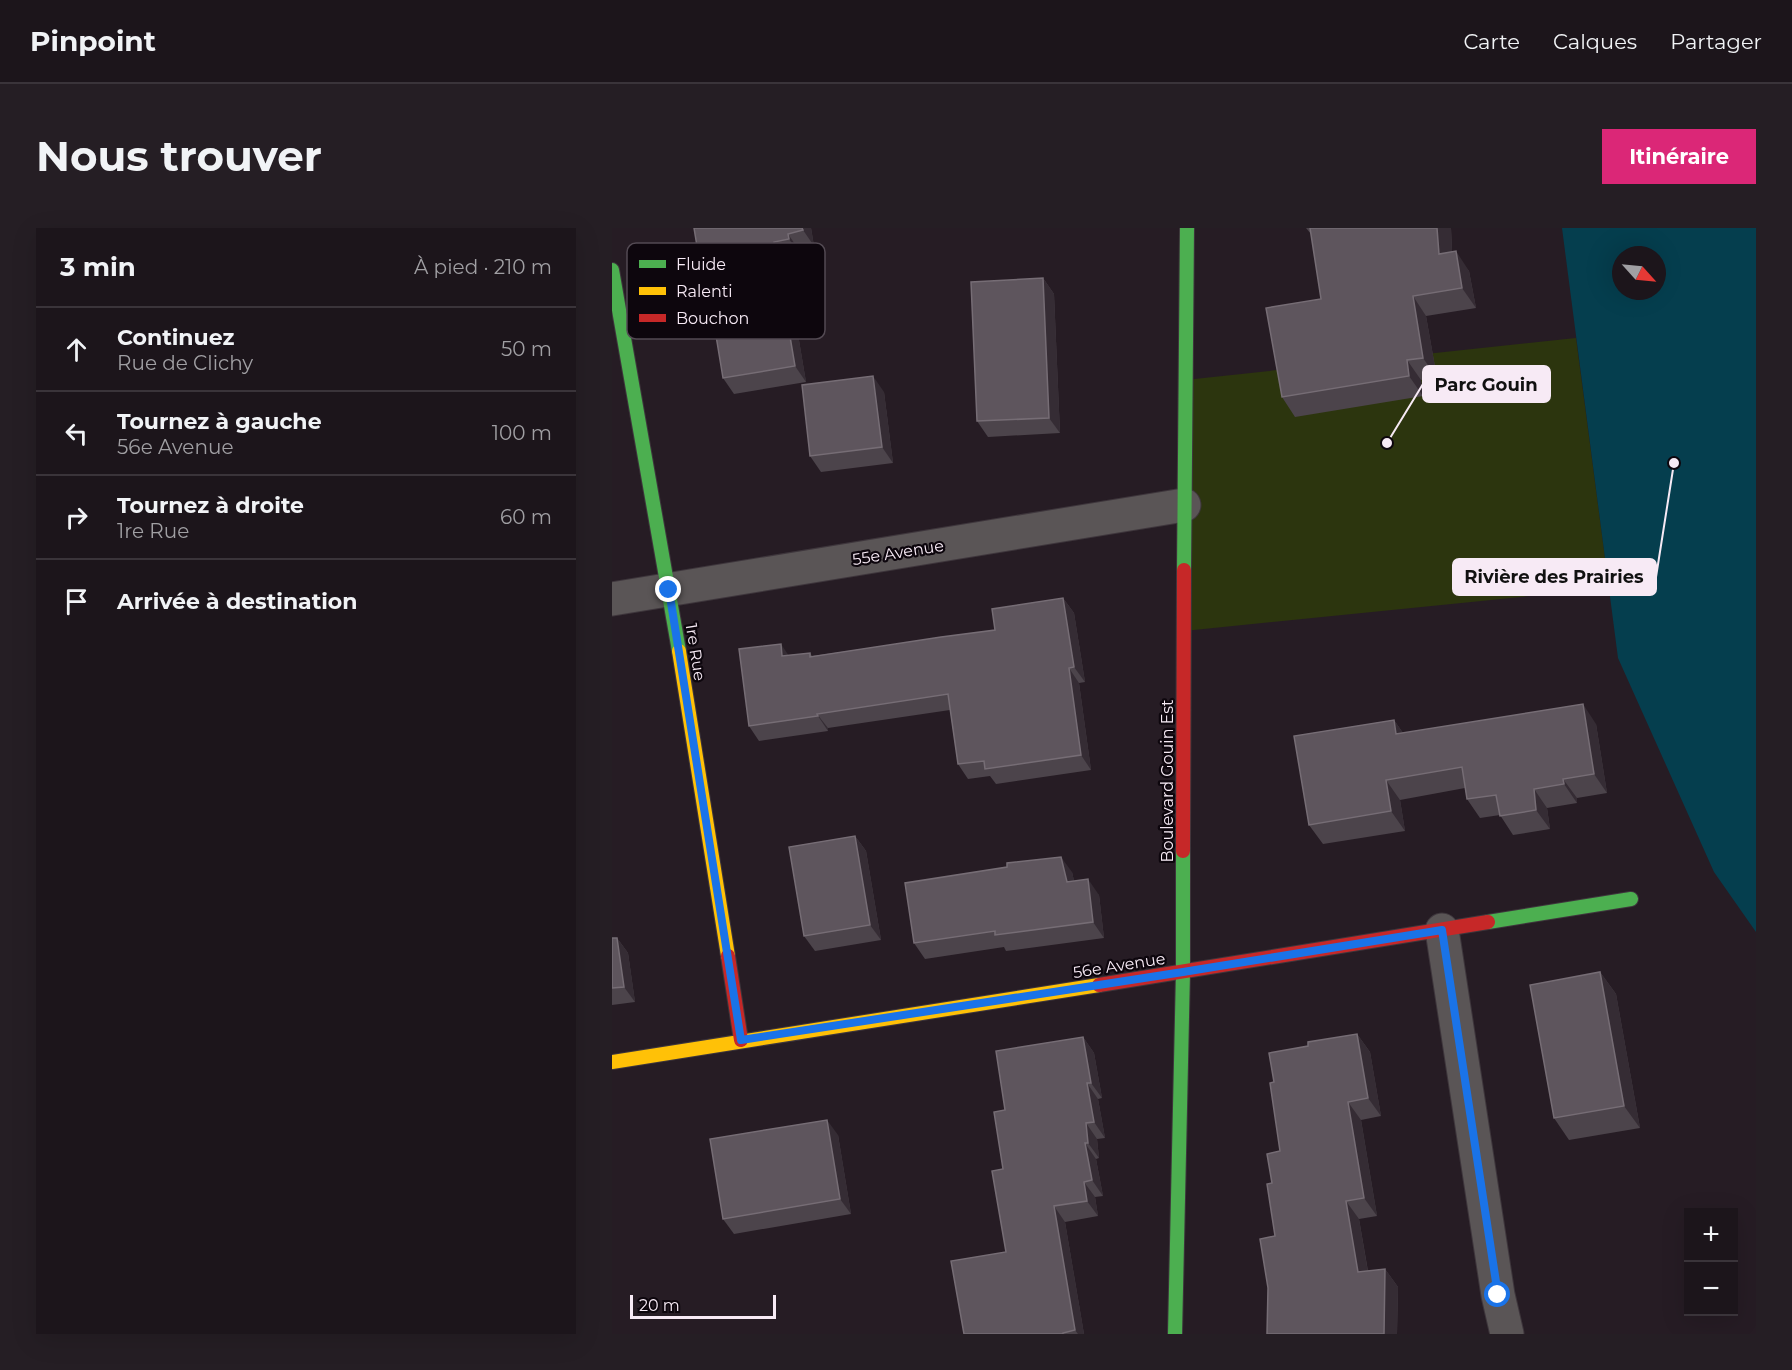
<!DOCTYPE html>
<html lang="fr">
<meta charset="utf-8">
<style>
:root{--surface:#1c151b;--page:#251e24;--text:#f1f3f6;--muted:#a09fa3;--line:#3a343a;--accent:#db2777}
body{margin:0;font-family:Montserrat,sans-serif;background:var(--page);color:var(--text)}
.controls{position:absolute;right:18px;bottom:18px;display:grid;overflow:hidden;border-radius:0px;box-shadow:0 6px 24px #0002}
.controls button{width:54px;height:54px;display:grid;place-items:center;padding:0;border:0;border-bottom:2px solid var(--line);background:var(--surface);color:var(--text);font:30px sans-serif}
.compass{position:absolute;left:1000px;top:18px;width:54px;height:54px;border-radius:50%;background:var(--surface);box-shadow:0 6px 24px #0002;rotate:117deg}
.scale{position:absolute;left:18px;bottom:15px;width:146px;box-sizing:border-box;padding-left:6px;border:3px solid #f7eaf5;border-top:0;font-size:16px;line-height:21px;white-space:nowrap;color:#f7eaf5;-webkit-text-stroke:4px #0d060d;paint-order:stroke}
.stop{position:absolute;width:18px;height:18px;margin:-14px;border:4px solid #1a73e8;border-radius:50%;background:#fff}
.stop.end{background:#1a73e8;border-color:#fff;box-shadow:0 2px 6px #0008}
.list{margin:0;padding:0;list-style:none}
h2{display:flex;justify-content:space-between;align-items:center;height:78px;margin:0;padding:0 24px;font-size:26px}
h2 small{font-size:20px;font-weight:400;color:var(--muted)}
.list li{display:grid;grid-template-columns:39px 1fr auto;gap:18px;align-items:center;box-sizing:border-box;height:84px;padding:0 24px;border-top:2px solid var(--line)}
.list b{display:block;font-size:22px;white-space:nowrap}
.list p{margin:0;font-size:20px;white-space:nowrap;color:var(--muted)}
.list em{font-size:20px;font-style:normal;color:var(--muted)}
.icon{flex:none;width:33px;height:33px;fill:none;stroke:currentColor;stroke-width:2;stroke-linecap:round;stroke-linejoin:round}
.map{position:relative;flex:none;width:1144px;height:1106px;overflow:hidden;border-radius:0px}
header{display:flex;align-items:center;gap:36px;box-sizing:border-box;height:84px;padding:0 30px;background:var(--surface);border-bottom:2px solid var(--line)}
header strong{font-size:28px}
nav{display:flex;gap:33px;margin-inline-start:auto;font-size:21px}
.intro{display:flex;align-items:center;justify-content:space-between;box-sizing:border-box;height:144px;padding:0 36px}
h1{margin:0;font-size:42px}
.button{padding:15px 27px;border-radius:0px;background:var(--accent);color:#fff;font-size:21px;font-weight:700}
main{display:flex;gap:36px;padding:0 36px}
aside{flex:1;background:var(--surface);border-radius:0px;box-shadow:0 6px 24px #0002}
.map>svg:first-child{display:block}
.green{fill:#2c350e}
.water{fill:#053e4e;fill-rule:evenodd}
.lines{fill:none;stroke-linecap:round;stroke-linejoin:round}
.street-casing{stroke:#3e363c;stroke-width:35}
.fast-casing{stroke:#3e363c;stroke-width:16}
.slow-casing{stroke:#3e363c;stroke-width:16}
.jam-casing{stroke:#3e363c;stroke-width:16}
.street{stroke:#5a5556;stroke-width:33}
.fast{stroke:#4caf50;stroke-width:14}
.slow{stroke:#ffc107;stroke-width:14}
.jam{stroke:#c62828;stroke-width:14}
.wall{fill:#4c444b}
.shaded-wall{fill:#352c34}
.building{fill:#5e555d;stroke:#766d75;stroke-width:1.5}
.route{stroke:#1a73e8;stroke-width:8}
.labels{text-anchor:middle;stroke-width:4.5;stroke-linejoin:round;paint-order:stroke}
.street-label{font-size:16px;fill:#f7eaf5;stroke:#0d060d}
.key{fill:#0d060d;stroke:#534a53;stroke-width:1.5}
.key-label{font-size:16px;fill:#f7eaf5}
.leader{fill:none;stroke:#f7eaf5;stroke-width:2}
.callout-dot{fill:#f7eaf5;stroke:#0d060d;stroke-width:2}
.callout{fill:#f7eaf5;stroke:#f7eaf5;stroke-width:2}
.callout-label{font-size:18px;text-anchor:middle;font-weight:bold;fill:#111}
</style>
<header>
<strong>Pinpoint</strong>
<nav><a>Carte</a><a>Calques</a><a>Partager</a></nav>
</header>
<div class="intro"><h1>Nous trouver</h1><a class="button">Itinéraire</a></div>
<main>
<aside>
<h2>3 min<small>À pied · 210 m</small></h2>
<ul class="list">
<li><svg class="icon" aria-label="ahead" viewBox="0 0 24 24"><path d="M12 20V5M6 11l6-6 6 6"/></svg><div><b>Continuez</b><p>Rue de Clichy</p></div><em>50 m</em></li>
<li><svg class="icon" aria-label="left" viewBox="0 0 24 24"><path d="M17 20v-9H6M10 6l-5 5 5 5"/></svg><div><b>Tournez à gauche</b><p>56e Avenue</p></div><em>100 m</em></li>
<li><svg class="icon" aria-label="right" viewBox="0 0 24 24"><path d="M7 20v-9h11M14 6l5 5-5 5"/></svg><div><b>Tournez à droite</b><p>1re Rue</p></div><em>60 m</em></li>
<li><svg class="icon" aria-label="arrive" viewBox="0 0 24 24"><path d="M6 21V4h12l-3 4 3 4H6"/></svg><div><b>Arrivée à destination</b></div></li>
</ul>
</aside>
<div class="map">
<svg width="1144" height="1106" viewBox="0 0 1144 1106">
<rect width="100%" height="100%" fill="#261c24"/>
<!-- green -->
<path class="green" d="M 964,110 L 997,360 L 572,403 L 573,152 Z"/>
<!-- water -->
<path class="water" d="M 950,0 L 1144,0 L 1144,704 L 1102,644 L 1006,430 ZM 1009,27 L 1045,27 L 1045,63 L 1009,63 Z"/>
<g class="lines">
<defs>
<g id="street">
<path d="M 0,371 L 572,277"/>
<path d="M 830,702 L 886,1067 L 895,1106"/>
</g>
<g id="fast">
<path d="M 0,42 L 67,423"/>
<path d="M 572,342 L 575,0"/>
<path d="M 876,694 L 1019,671"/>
<path d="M 563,1106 L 571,744 L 571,623"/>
</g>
<g id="slow">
<path d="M 67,423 L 116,728"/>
<path d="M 0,834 L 487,757"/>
</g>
<g id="jam">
<path d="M 571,623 L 572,342"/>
<path d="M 116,728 L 129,812"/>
<path d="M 487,757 L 876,694"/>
</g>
</defs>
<!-- street casing -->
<use href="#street" class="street-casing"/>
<!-- fast casing -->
<use href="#fast" class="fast-casing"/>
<!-- slow casing -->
<use href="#slow" class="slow-casing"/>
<!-- jam casing -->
<use href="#jam" class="jam-casing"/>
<!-- street -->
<use href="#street" class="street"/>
<!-- fast -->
<use href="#fast" class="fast"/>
<!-- slow -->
<use href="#slow" class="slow"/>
<!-- jam -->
<use href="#jam" class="jam"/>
</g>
<!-- wall -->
<g class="wall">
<path d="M 82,0 L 199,0 L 202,18 L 187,22 L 188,27 L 173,29 L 194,154 L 122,166 L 111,150 L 91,31 L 86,24 Z"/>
<path d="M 694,0 L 839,0 L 840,23 L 857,43 L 864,80 L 814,88 L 825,150 L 809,152 L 811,168 L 683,189 L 670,169 L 709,71 L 699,6 Z"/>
<path d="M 431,50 L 442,66 L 448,205 L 376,209 L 365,193 Z"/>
<path d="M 272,164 L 281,235 L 209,244 L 198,228 Z"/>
<path d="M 451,370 L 462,385 L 473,454 L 467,455 L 479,542 L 384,556 L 378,548 L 356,551 L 346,536 L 338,482 L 216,500 L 216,503 L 147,513 L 137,498 L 177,427 L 198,425 L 200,428 L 383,402 Z"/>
<path d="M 782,492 L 791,505 L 984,496 L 995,565 L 965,570 L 965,575 L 935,580 L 938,601 L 901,607 L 888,587 L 868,590 L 855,571 L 853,560 L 788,572 L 793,603 L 711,616 L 697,597 Z"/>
<path d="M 243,608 L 254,623 L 269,712 L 203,723 L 192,708 Z"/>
<path d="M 460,644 L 462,653 L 487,667 L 492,710 L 394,723 L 392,719 L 313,731 L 302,715 Z"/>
<path d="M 0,710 L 5,710 L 16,725 L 23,774 L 0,777 Z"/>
<path d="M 988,744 L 1004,766 L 1028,900 L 957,912 L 942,890 Z"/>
<path d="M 745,806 L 758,824 L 769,888 L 749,892 L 765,988 L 747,991 L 756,1043 L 773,1041 L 786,1059 L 785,1106 L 655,1106 L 663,1008 L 660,955 L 668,923 L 662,854 L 696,818 Z"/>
<path d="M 471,809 L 482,825 L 490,870 L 486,871 L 493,910 L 485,911 L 487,930 L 484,931 L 491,968 L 483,969 L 486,988 L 453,994 L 472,1106 L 352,1106 L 394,1024 L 391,941 L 393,882 Z"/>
<path d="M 226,907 L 239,986 L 122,1006 L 111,991 Z"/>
</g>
<!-- shaded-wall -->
<g class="shaded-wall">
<path d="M 190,0 L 199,0 L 202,18 L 191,2 Z"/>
<path d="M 825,0 L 839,0 L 841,45 L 827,26 Z"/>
<path d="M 176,6 L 187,22 L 188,27 L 177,11 Z"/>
<path d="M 162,14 L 173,29 L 194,154 L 183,138 Z"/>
<path d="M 844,23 L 857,43 L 864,80 L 850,60 Z"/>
<path d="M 431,50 L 442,66 L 448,205 L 437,190 Z"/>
<path d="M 801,68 L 814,88 L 825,150 L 811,130 Z"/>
<path d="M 795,132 L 809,152 L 811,168 L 797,148 Z"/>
<path d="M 261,148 L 272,164 L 281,235 L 270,219 Z"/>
<path d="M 451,370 L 462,385 L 473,454 L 462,439 Z"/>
<path d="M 169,416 L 179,431 L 170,428 Z"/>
<path d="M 457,440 L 467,455 L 479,542 L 469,527 Z"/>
<path d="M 971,476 L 984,496 L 995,565 L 982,546 Z"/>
<path d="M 205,486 L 216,500 L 216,503 L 206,488 Z"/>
<path d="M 782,492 L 795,511 L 784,506 Z"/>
<path d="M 951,551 L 965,570 L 965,575 L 952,556 Z"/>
<path d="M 774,552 L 788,572 L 793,603 L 779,583 Z"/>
<path d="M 922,561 L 935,580 L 938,601 L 924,582 Z"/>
<path d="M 243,608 L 254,623 L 269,712 L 258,697 Z"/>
<path d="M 449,629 L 460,644 L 466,670 L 455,654 Z"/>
<path d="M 476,651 L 487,667 L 492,710 L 481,694 Z"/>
<path d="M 5,710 L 16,725 L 23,774 L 12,759 Z"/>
<path d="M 988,744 L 1004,766 L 1028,900 L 1012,878 Z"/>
<path d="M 745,806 L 758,824 L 769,888 L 756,870 Z"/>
<path d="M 471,809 L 482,825 L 490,870 L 479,855 Z"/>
<path d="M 475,855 L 486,871 L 493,910 L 482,894 Z"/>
<path d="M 736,874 L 749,892 L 765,988 L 752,970 Z"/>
<path d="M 215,892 L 226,907 L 239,986 L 228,971 Z"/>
<path d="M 474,895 L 485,911 L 487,930 L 476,915 Z"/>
<path d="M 473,915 L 484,931 L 491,968 L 480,952 Z"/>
<path d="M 472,954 L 483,969 L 486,988 L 475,973 Z"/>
<path d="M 734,973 L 747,991 L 759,1062 L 746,1044 Z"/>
<path d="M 442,978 L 453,994 L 472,1106 L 466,1106 L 463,1102 Z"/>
<path d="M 773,1041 L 786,1059 L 785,1106 L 772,1106 Z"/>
</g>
<!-- building -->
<g class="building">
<path d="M 82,0 L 190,0 L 191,2 L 176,6 L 177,11 L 162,14 L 183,138 L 111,150 L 90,23 L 86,24 Z"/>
<path d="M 698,0 L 825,0 L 827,26 L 844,23 L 850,60 L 801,68 L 811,130 L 795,132 L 797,148 L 670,169 L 654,80 L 709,71 Z"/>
<path d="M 431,50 L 437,190 L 365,193 L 359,54 Z"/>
<path d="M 261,148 L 270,219 L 198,228 L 190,157 Z"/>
<path d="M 451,370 L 462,439 L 457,440 L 469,527 L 373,541 L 372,533 L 346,536 L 336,466 L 205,486 L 206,488 L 137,498 L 127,421 L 169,416 L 170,428 L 198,425 L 198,429 L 329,409 L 383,402 L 380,381 Z"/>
<path d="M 971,476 L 982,546 L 951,551 L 952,556 L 922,561 L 924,582 L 888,588 L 884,567 L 855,571 L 850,539 L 774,552 L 779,583 L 697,597 L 682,508 L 782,492 L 784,506 Z"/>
<path d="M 243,608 L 258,697 L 192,708 L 177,619 Z"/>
<path d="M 449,629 L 455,654 L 476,651 L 481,694 L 383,707 L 383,703 L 302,715 L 293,655 L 395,639 L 395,635 Z"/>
<path d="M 0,710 L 5,710 L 12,759 L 0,760 Z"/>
<path d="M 988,744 L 1012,878 L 942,890 L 918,757 Z"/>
<path d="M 745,806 L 756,870 L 736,874 L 752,970 L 734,973 L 746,1044 L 773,1041 L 772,1106 L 655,1106 L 656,1060 L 648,1011 L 663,1008 L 655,956 L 660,955 L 655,926 L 668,923 L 658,855 L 662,854 L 657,825 L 696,818 L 696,814 Z"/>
<path d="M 471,809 L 479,855 L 475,855 L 482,894 L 474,895 L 476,915 L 473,915 L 480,952 L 472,954 L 475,973 L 442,978 L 463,1102 L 451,1105 L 451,1106 L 352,1106 L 339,1033 L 394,1024 L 380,943 L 391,941 L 382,884 L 393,882 L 384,823 Z"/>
<path d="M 215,892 L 228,971 L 111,991 L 98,911 Z"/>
</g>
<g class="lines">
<!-- route -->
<path class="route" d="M 57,362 L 129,812 L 571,744 L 830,702 L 886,1067"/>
</g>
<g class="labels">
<!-- street labels -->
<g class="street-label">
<text transform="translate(286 324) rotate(-9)" y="6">55e Avenue</text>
<text transform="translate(84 424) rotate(81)" y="6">1re Rue</text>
<text transform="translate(555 553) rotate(-90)" y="6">Boulevard Gouin Est</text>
<text transform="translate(507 737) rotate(-9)" y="6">56e Avenue</text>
</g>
</g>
<!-- legend -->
<rect x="15" y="15" width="198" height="96" rx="9" class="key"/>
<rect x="27" y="32" width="27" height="8" fill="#4caf50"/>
<rect x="27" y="59" width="27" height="8" fill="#ffc107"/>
<rect x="27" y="86" width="27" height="8" fill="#c62828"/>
<g class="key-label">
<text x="64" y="42">Fluide</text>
<text x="64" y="69">Ralenti</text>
<text x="64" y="96">Bouchon</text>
</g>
<!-- callouts -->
<path class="leader" d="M775 215L811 156M1062 235L1044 349"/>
<g class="callout-dot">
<circle cx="775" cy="215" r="6"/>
<circle cx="1062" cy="235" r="6"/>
</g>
<g class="callout">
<rect x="811" y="138" width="127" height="36" rx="6"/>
<rect x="841" y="331" width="203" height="36" rx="6"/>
</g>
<g class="callout-label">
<text x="874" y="163">Parc Gouin</text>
<text x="942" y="355">Rivière des Prairies</text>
</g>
</svg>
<div class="controls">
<button>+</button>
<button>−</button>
</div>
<svg class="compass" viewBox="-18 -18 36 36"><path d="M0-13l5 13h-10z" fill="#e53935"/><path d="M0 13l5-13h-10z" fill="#a09fa3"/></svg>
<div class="scale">20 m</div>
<div class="stop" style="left:886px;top:1067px"></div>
<div class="stop end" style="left:57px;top:362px"></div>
</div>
</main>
